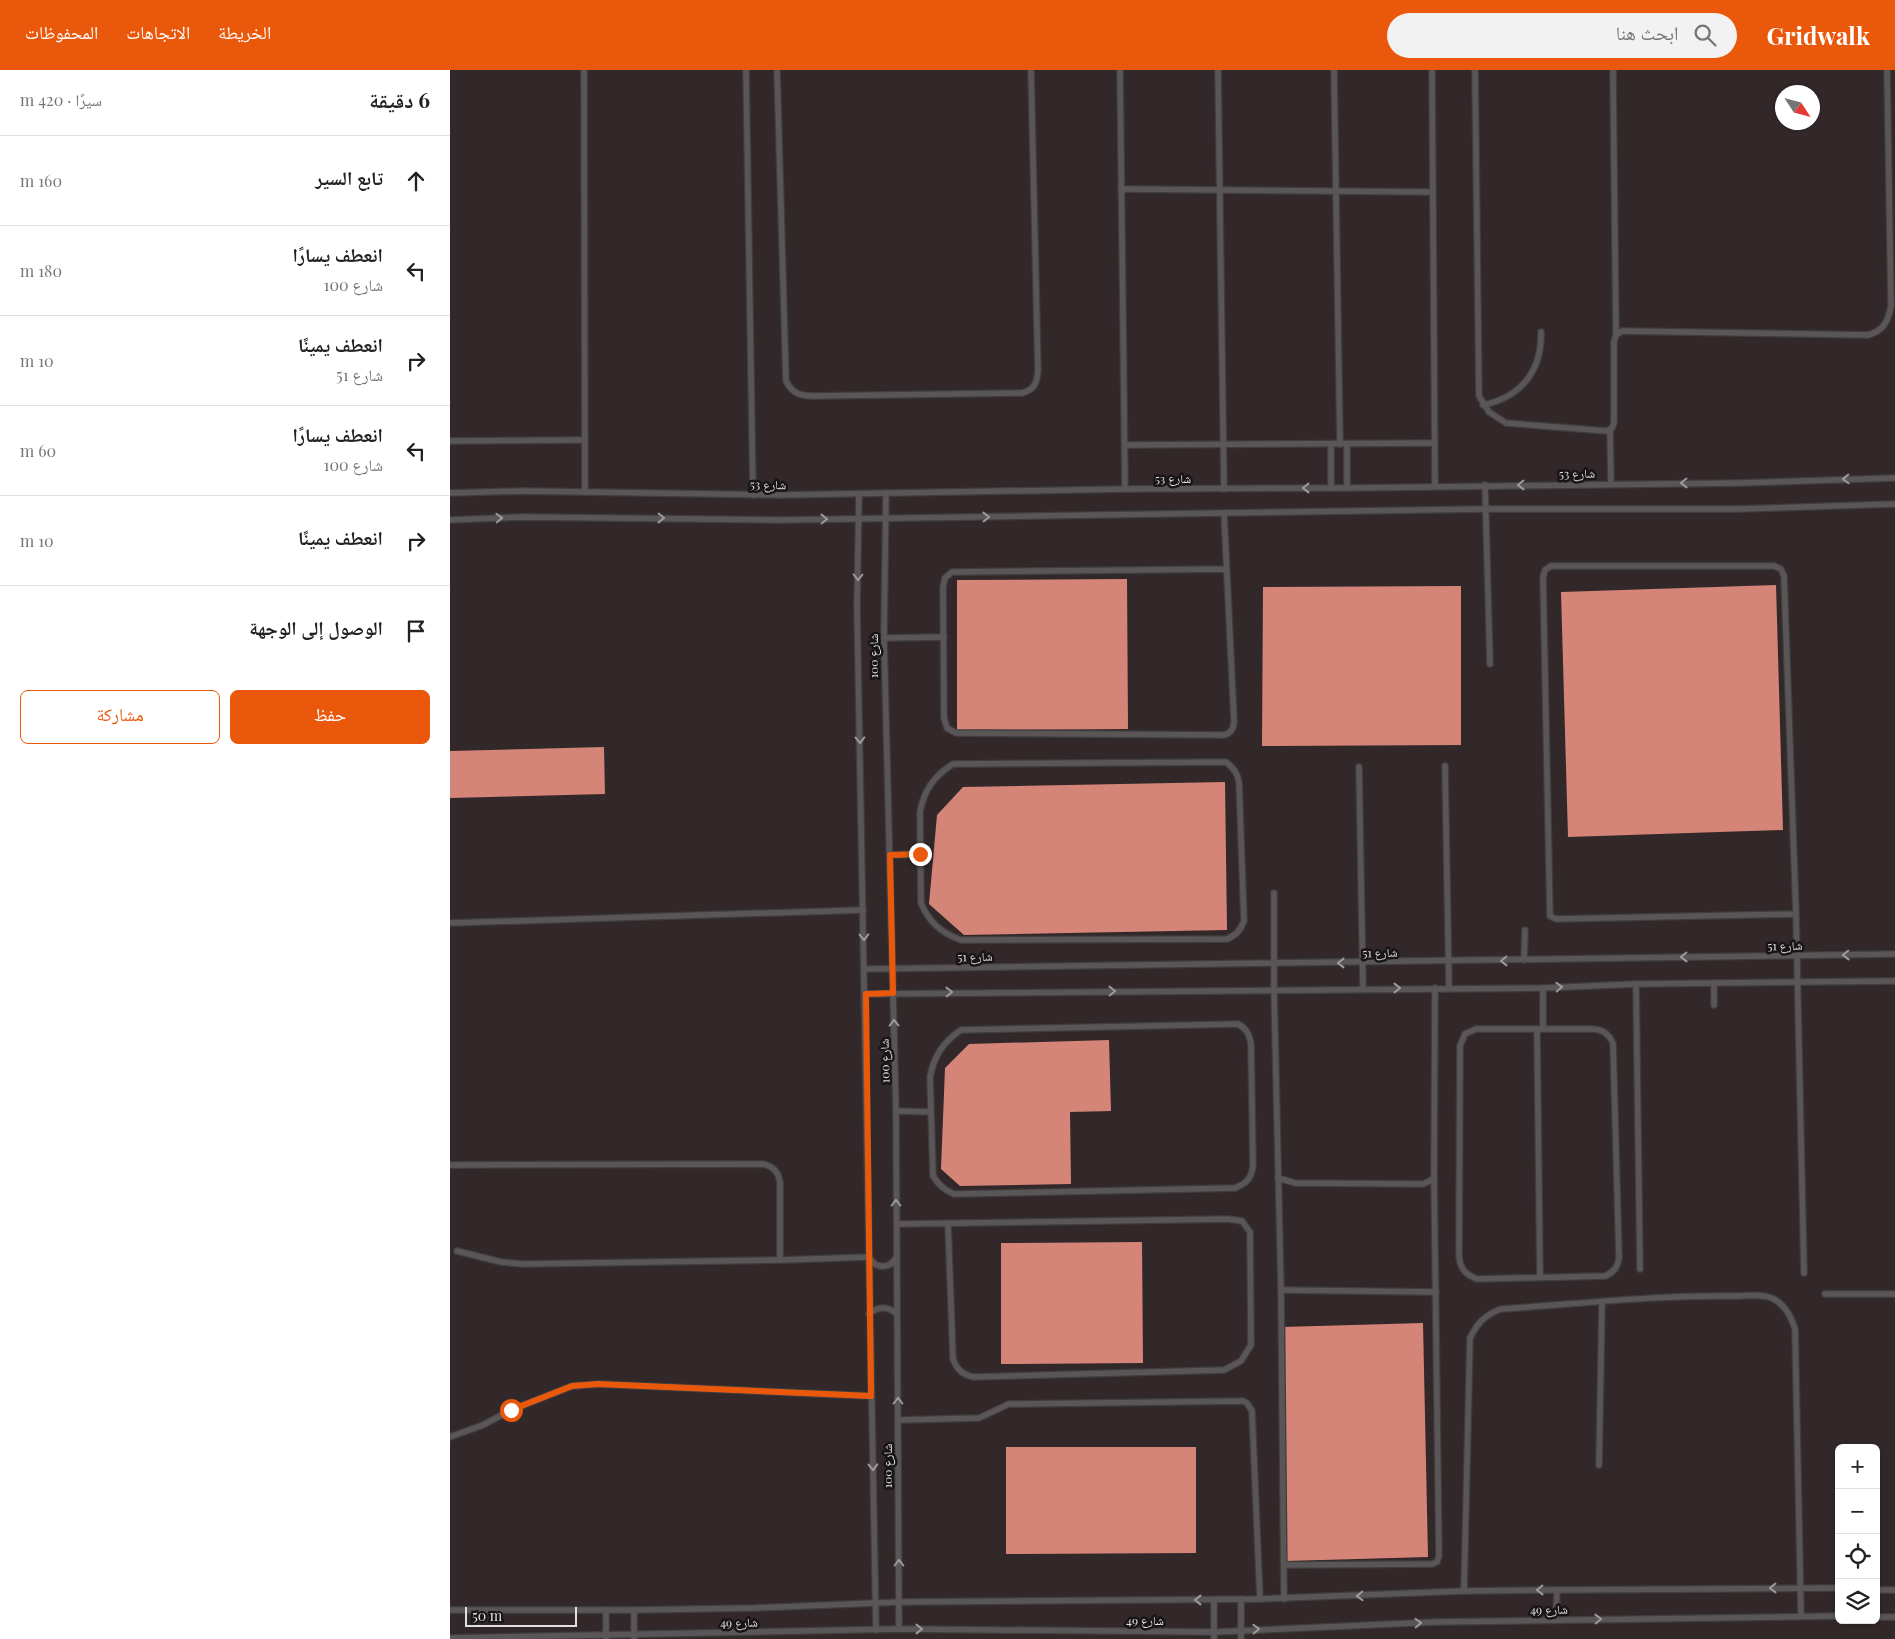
<!DOCTYPE html>
<html lang="ar">
<meta charset="utf-8">
<style>
:root{--surface:#fff;--page:#f2f2f2;--text:#222;--muted:#767676;--line:#e0e0e0;--accent:#ea580c}
body{margin:0;font-family:"Playfair Display","Noto Naskh Arabic",serif;background:var(--page);color:var(--text);direction:rtl}
.controls{position:absolute;right:15px;bottom:15px;display:grid;overflow:hidden;border-radius:8px;box-shadow:0 1px 4px #0004}
.controls button{width:45px;height:45px;display:grid;place-items:center;padding:0;border:0;border-bottom:1px solid var(--line);background:var(--surface);color:var(--text);font:25px sans-serif}
.compass{position:absolute;left:1325px;top:15px;width:45px;height:45px;border-radius:50%;background:var(--surface);box-shadow:0 1px 4px #0004;rotate:126deg}
.scale{position:absolute;left:15px;bottom:12px;width:112px;box-sizing:border-box;padding-left:5px;border:2px solid #e1dfdf;border-top:0;font-size:14px;line-height:18px;white-space:nowrap;color:#e1dfdf;-webkit-text-stroke:4px #191516;paint-order:stroke}
.stop{position:absolute;width:15px;height:15px;margin:-11px;border:4px solid #ea580c;border-radius:50%;background:#fff}
.stop.end{background:#ea580c;border-color:#fff;box-shadow:0 1px 5px #0008}
.list{margin:0;padding:0;list-style:none}
h2{display:flex;justify-content:space-between;align-items:center;height:65px;margin:0;padding:0 20px;font-size:21px}
h2 small{font-size:16px;font-weight:400;color:var(--muted)}
.list li{display:grid;grid-template-columns:32px 1fr auto;gap:15px;align-items:center;box-sizing:border-box;height:90px;padding:0 20px;border-top:1px solid var(--line)}
.list b{display:block;font-size:19px;white-space:nowrap}
.list p{margin:0;font-size:16px;white-space:nowrap;color:var(--muted)}
.list em{font-size:16px;font-style:normal;color:var(--muted)}
.actions{display:flex;gap:10px;padding:15px 20px}
.actions a{flex:1;padding:11px 0;border:1px solid var(--accent);border-radius:8px;text-align:center;font-size:18px;color:var(--accent)}
.actions .main{background:var(--accent);color:#fff}
.icon{flex:none;width:28px;height:28px;fill:none;stroke:currentColor;stroke-width:2;stroke-linecap:round;stroke-linejoin:round}
.map{position:relative;flex:none;width:1445px;height:1569px;overflow:hidden;direction:ltr}
header{display:flex;align-items:center;gap:30px;box-sizing:border-box;height:70px;padding:0 25px;background:var(--accent);color:#fff}
header strong{font-size:24px}
nav{display:flex;gap:28px;margin-inline-start:auto;font-size:18px}
.search{width:350px;height:45px;background:var(--page);display:flex;align-items:center;gap:12px;box-sizing:border-box;padding:0 18px;border-radius:28px;color:var(--muted);font-size:19px}
main{display:flex}
aside{flex:1;background:var(--surface)}
.map>svg:first-child{display:block}
.built{fill:#32282a;fill-rule:evenodd}
.building{fill:#d48577}
.lines{fill:none;stroke-linecap:round;stroke-linejoin:round}
.lane-casing{stroke:#3e3c3c;stroke-width:8}
.lane{stroke:#5a5657;stroke-width:5.5}
.oneway{stroke:#9e9a9b}
.route{stroke:#ea580c;stroke-width:6}
.labels{text-anchor:middle;stroke-width:5;stroke-linejoin:round;paint-order:stroke}
.street-label{font-size:12px;fill:#e1dfdf;stroke:#191516}
</style>
<header>
<strong>Gridwalk</strong>
<div class="search"><svg class="icon" aria-label="search" viewBox="0 0 24 24"><circle cx="10" cy="10" r="6"/><path d="M15 15l6 6"/></svg>ابحث هنا</div>
<nav><a>الخريطة</a><a>الاتجاهات</a><a>المحفوظات</a></nav>
</header>
<main>
<div class="map">
<svg width="1445" height="1569" viewBox="0 0 1445 1569">
<rect width="100%" height="100%" fill="#221f1f"/>
<!-- built -->
<path class="built" d="M 0,0 L 1445,0 L 1445,1569 L 0,1569 ZM 1332,22 L 1362,22 L 1362,52 L 1332,52 ZM 1389,1378 L 1426,1378 L 1426,1550 L 1389,1550 Z"/>
<!-- building -->
<g class="building">
<path d="M 677,509 L 678,659 L 507,660 L 507,510 Z"/>
<path d="M 1326,515 L 1333,760 L 1118,767 L 1111,522 Z"/>
<path d="M 1011,516 L 1011,675 L 812,676 L 813,517 Z"/>
<path d="M 154,677 L 155,724 L 0,728 L 0,681 Z"/>
<path d="M 775,712 L 777,860 L 514,865 L 479,834 L 487,745 L 513,717 Z"/>
<path d="M 659,970 L 661,1041 L 620,1042 L 621,1114 L 510,1116 L 491,1099 L 495,998 L 519,974 Z"/>
<path d="M 692,1172 L 693,1293 L 551,1294 L 551,1173 Z"/>
<path d="M 973,1253 L 978,1487 L 837,1491 L 832,1257 Z"/>
<path d="M 556,1377 L 746,1377 L 746,1483 L 556,1484 Z"/>
</g>
<g class="lines">
<defs>
<g id="lane">
<path d="M 134,0 L 135,422"/>
<path d="M 296,0 L 303,425"/>
<path d="M 327,0 L 336,311 C 342,323 350,326 363,326 L 572,323 C 584,320 587,313 588,301 L 581,0"/>
<path d="M 670,0 L 675,419"/>
<path d="M 768,0 L 774,419"/>
<path d="M 884,0 L 890,374"/>
<path d="M 982,0 L 985,416"/>
<path d="M 1025,0 L 1029,326 L 1039,342 L 1056,353 L 1157,361 L 1162,358 L 1164,353 L 1164,272 L 1166,265 L 1172,261 L 1418,265 C 1433,261 1438,252 1441,236 L 1437,0"/>
<path d="M 1163,0 L 1166,265"/>
<path d="M 671,119 L 983,122"/>
<path d="M 1033,335 C 1071,327 1092,301 1091,262"/>
<path d="M 1160,360 L 1161,414"/>
<path d="M 0,371 L 135,370"/>
<path d="M 881,374 L 881,418"/>
<path d="M 897,374 L 897,418"/>
<path d="M 675,375 L 985,373"/>
<path d="M 1035,415 L 1040,594"/>
<path d="M 0,423 L 72,421 L 331,425 L 675,419 L 897,418 L 1289,413 L 1445,408"/>
<path d="M 436,423 L 434,568 L 446,1041 L 449,1559"/>
<path d="M 409,424 L 407,537 L 426,1560"/>
<path d="M 774,443 L 784,650 C 784,658 782,663 774,665 L 506,663 L 497,658 L 494,648 L 493,517 L 495,508 L 502,502 L 777,499"/>
<path d="M 0,450 L 70,447 L 330,450 L 1036,439 L 1288,439 L 1445,434"/>
<path d="M 1101,496 L 1324,496 L 1331,499 L 1334,506 L 1346,844 L 1106,849 L 1100,846 L 1093,507 L 1095,500 Z"/>
<path d="M 434,568 L 494,567"/>
<path d="M 776,692 C 784,698 787,703 789,712 L 794,851 C 790,861 786,865 777,869 L 511,870 C 491,863 479,852 471,833 L 470,742 C 474,720 484,706 503,694 Z"/>
<path d="M 995,696 L 999,918"/>
<path d="M 909,697 L 913,919"/>
<path d="M 441,785 L 470,784"/>
<path d="M 824,823 L 824,920 L 831,1220 L 834,1529"/>
<path d="M 1346,844 L 1354,1203"/>
<path d="M 0,853 L 413,840"/>
<path d="M 1074,890 L 1075,860"/>
<path d="M 415,899 L 1445,884"/>
<path d="M 1186,914 L 1190,1199"/>
<path d="M 1093,918 L 1093,959"/>
<path d="M 415,924 L 1093,918 L 1186,914 L 1445,911"/>
<path d="M 1264,935 L 1264,913"/>
<path d="M 788,954 C 797,959 799,964 801,974 L 803,1096 C 801,1109 797,1113 785,1118 L 504,1124 C 494,1120 489,1115 483,1106 L 480,1007 C 484,986 493,972 511,960 Z"/>
<path d="M 1026,959 L 1141,959 C 1152,959 1158,963 1163,973 L 1169,1187 C 1168,1197 1164,1202 1155,1206 L 1027,1209 C 1014,1204 1009,1197 1009,1183 L 1010,976 L 1015,964 Z"/>
<path d="M 1087,959 L 1090,1207"/>
<path d="M 446,1041 L 481,1042"/>
<path d="M 0,1095 L 312,1094 C 323,1096 328,1101 330,1112 L 330,1190"/>
<path d="M 828,1108 L 845,1113 L 973,1114 L 982,1110 L 984,1107"/>
<path d="M 447,1154 L 778,1149 L 792,1151 L 800,1162 L 801,1275 L 791,1291 L 774,1300 L 524,1307 C 513,1305 507,1300 503,1289 L 498,1154"/>
<path d="M 7,1181 L 51,1192 L 73,1194 L 330,1190 L 419,1187 C 426,1200 441,1199 447,1186"/>
<path d="M 831,1220 L 986,1222"/>
<path d="M 1375,1224 L 1445,1224"/>
<path d="M 419,1244 C 428,1236 438,1236 447,1244"/>
<path d="M 448,1350 L 529,1348 L 559,1334 L 793,1331 L 797,1333 L 802,1341 L 810,1529"/>
<path d="M 0,1367 L 33,1355 L 61,1340 L 122,1316 L 148,1314 L 421,1326"/>
<path d="M 1149,1395 L 1152,1232"/>
<path d="M 834,1495 L 982,1494 L 987,1492 L 989,1486 L 984,1106 L 985,918"/>
<path d="M 1426,1520 L 1445,1520"/>
<path d="M 1014,1521 L 1020,1268 C 1028,1252 1035,1245 1051,1239 C 1128,1234 1205,1225 1283,1226 C 1295,1226 1313,1223 1324,1229 C 1336,1236 1341,1247 1345,1259 L 1351,1545"/>
<path d="M 0,1540 L 184,1540 L 304,1538 L 449,1532 L 810,1529 L 1014,1521 L 1107,1520 L 1389,1518"/>
<path d="M 156,1540 L 156,1568"/>
<path d="M 1426,1547 L 1445,1547"/>
<path d="M 1106,1549 L 1107,1520"/>
<path d="M 0,1568 L 449,1559 L 764,1562 L 986,1552 L 1389,1546"/>
<path d="M 184,1569 L 184,1540"/>
<path d="M 764,1569 L 764,1530"/>
<path d="M 791,1569 L 791,1529"/>
</g>
</defs>
<!-- lane casing -->
<use href="#lane" class="lane-casing"/>
<!-- lane -->
<use href="#lane" class="lane"/>
</g>
<!-- one-way arrows -->
<defs><path id="oneway-chevron" d="M-2-3.5L2.5 0L-2 3.5" fill="none" stroke-width="1.6" stroke-linecap="round" stroke-linejoin="round" transform="scale(1.25)"/></defs>
<g class="oneway">
<use href="#oneway-chevron" transform="translate(1396 409) rotate(178)"/>
<use href="#oneway-chevron" transform="translate(1234 413) rotate(179)"/>
<use href="#oneway-chevron" transform="translate(1071 415) rotate(179)"/>
<use href="#oneway-chevron" transform="translate(856 418) rotate(180)"/>
<use href="#oneway-chevron" transform="translate(536 447) rotate(-1)"/>
<use href="#oneway-chevron" transform="translate(49 448) rotate(-2)"/>
<use href="#oneway-chevron" transform="translate(211 448) rotate(1)"/>
<use href="#oneway-chevron" transform="translate(374 449) rotate(-1)"/>
<use href="#oneway-chevron" transform="translate(408 507) rotate(92)"/>
<use href="#oneway-chevron" transform="translate(410 670) rotate(89)"/>
<use href="#oneway-chevron" transform="translate(414 867) rotate(89)"/>
<use href="#oneway-chevron" transform="translate(1396 885) rotate(179)"/>
<use href="#oneway-chevron" transform="translate(1234 887) rotate(179)"/>
<use href="#oneway-chevron" transform="translate(1054 891) rotate(179)"/>
<use href="#oneway-chevron" transform="translate(891 893) rotate(180)"/>
<use href="#oneway-chevron" transform="translate(1109 917) rotate(-3)"/>
<use href="#oneway-chevron" transform="translate(947 918)"/>
<use href="#oneway-chevron" transform="translate(662 921) rotate(-1)"/>
<use href="#oneway-chevron" transform="translate(499 922) rotate(-1)"/>
<use href="#oneway-chevron" transform="translate(444 953) rotate(-91)"/>
<use href="#oneway-chevron" transform="translate(446 1133) rotate(-90)"/>
<use href="#oneway-chevron" transform="translate(448 1331) rotate(-90)"/>
<use href="#oneway-chevron" transform="translate(423 1397) rotate(89)"/>
<use href="#oneway-chevron" transform="translate(449 1493) rotate(-90)"/>
<use href="#oneway-chevron" transform="translate(1323 1518) rotate(179)"/>
<use href="#oneway-chevron" transform="translate(1090 1520) rotate(179)"/>
<use href="#oneway-chevron" transform="translate(910 1526) rotate(178)"/>
<use href="#oneway-chevron" transform="translate(748 1530) rotate(180)"/>
<use href="#oneway-chevron" transform="translate(1148 1549) rotate(-1)"/>
<use href="#oneway-chevron" transform="translate(968 1553) rotate(-2)"/>
<use href="#oneway-chevron" transform="translate(469 1559)"/>
<use href="#oneway-chevron" transform="translate(806 1559) rotate(-2)"/>
</g>
<g class="lines">
<!-- route -->
<path class="route" d="M 61,1340 L 122,1316 L 148,1314 L 421,1326 L 416,924 L 443,923 L 440,785 L 470,784"/>
</g>
<g class="labels">
<!-- street labels -->
<g class="street-label">
<text transform="translate(1127 404) rotate(-1)" y="4">شارع 53</text>
<text x="723" y="413">شارع 53</text>
<text transform="translate(318 415) rotate(1)" y="4">شارع 53</text>
<text transform="translate(424 586) rotate(-90)" y="4">شارع 100</text>
<text transform="translate(1335 876) rotate(-1)" y="4">شارع 51</text>
<text transform="translate(930 883) rotate(-1)" y="4">شارع 51</text>
<text transform="translate(525 887) rotate(-1)" y="4">شارع 51</text>
<text transform="translate(435 991) rotate(-91)" y="4">شارع 100</text>
<text transform="translate(438 1396) rotate(-90)" y="4">شارع 100</text>
<text transform="translate(1099 1540) rotate(-1)" y="4">شارع 49</text>
<text x="695" y="1555">شارع 49</text>
<text transform="translate(289 1553) rotate(-1)" y="4">شارع 49</text>
</g>
</g>
</svg>
<div class="controls">
<button>+</button>
<button>−</button>
<button><svg class="icon" aria-label="locate" viewBox="0 0 24 24"><circle cx="12" cy="12" r="6"/><path d="M12 2v4M12 18v4M2 12h4M18 12h4"/></svg></button>
<button><svg class="icon" aria-label="layers" viewBox="0 0 24 24"><path d="M12 4l9 5-9 5-9-5zM3 14l9 5 9-5"/></svg></button>
</div>
<svg class="compass" viewBox="-18 -18 36 36"><path d="M0-13l5 13h-10z" fill="#e53935"/><path d="M0 13l5-13h-10z" fill="#767676"/></svg>
<div class="scale">50 m</div>
<div class="stop" style="left:61px;top:1340px"></div>
<div class="stop end" style="left:470px;top:784px"></div>
</div>
<aside>
<h2>6 دقيقة<small>سيرًا · 420 m</small></h2>
<ul class="list">
<li><svg class="icon" aria-label="ahead" viewBox="0 0 24 24"><path d="M12 20V5M6 11l6-6 6 6"/></svg><div><b>تابع السير</b></div><em>160 m</em></li>
<li><svg class="icon" aria-label="left" viewBox="0 0 24 24"><path d="M17 20v-9H6M10 6l-5 5 5 5"/></svg><div><b>انعطف يسارًا</b><p>شارع 100</p></div><em>180 m</em></li>
<li><svg class="icon" aria-label="right" viewBox="0 0 24 24"><path d="M7 20v-9h11M14 6l5 5-5 5"/></svg><div><b>انعطف يمينًا</b><p>شارع 51</p></div><em>10 m</em></li>
<li><svg class="icon" aria-label="left" viewBox="0 0 24 24"><path d="M17 20v-9H6M10 6l-5 5 5 5"/></svg><div><b>انعطف يسارًا</b><p>شارع 100</p></div><em>60 m</em></li>
<li><svg class="icon" aria-label="right" viewBox="0 0 24 24"><path d="M7 20v-9h11M14 6l5 5-5 5"/></svg><div><b>انعطف يمينًا</b></div><em>10 m</em></li>
<li><svg class="icon" aria-label="arrive" viewBox="0 0 24 24"><path d="M6 21V4h12l-3 4 3 4H6"/></svg><div><b>الوصول إلى الوجهة</b></div></li>
</ul>
<div class="actions"><a class="main">حفظ</a><a>مشاركة</a></div>
</aside>
</main>
